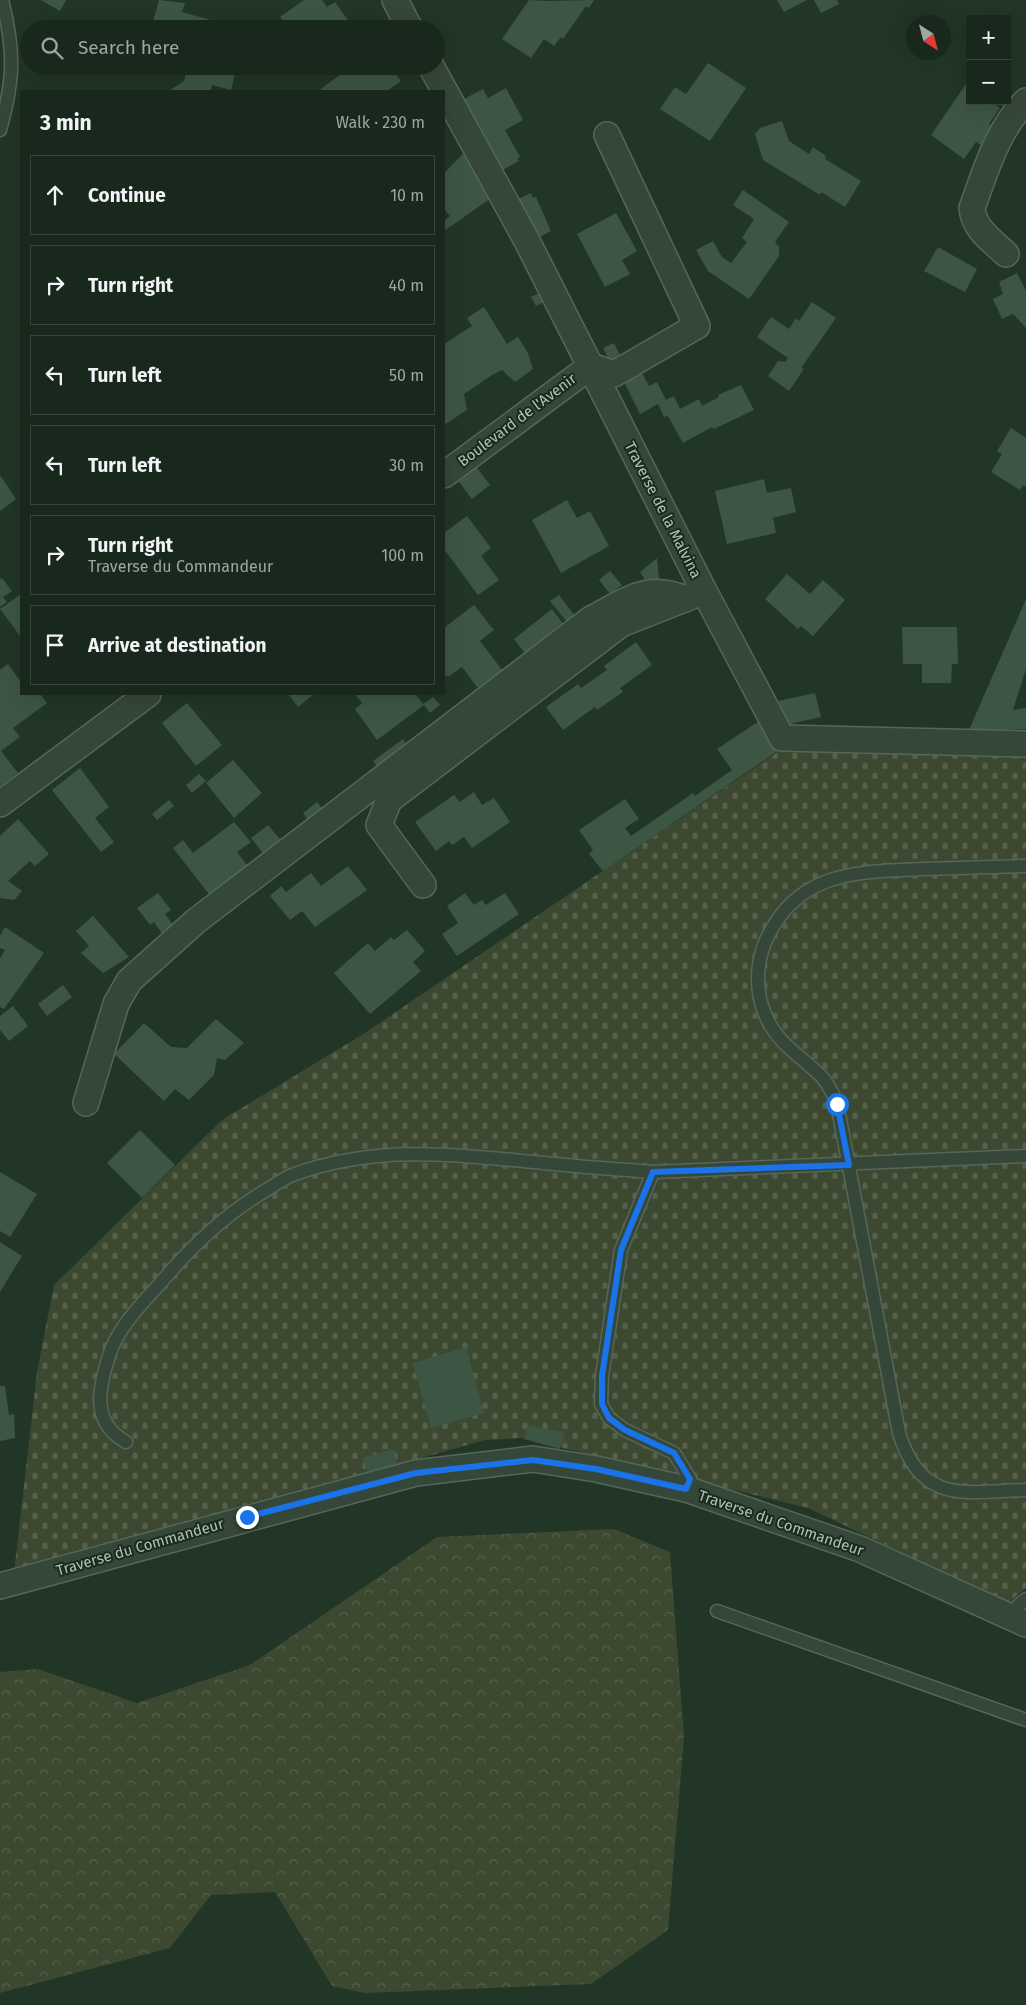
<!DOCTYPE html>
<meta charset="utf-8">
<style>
:root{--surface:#19281c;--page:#263429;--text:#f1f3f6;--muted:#9fa6a3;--line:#37443b}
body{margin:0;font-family:"Fira Sans",sans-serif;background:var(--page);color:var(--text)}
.controls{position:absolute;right:15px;top:15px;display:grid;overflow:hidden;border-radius:0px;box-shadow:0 5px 20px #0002}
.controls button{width:45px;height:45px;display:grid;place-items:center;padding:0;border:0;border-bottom:1px solid var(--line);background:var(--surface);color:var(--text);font:25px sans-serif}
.compass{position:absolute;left:906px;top:15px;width:45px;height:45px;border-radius:50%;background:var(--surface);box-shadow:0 5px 20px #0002;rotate:144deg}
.stop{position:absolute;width:15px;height:15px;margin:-11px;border:4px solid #1a73e8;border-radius:50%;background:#fff}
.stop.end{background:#1a73e8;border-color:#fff;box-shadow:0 1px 5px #0008}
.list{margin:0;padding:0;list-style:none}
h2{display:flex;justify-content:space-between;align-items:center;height:65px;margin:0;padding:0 20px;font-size:21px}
h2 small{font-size:16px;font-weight:400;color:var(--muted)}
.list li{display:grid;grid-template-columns:32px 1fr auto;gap:15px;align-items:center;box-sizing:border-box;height:80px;margin:0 10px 10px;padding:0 10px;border:1px solid var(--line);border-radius:0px}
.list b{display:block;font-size:19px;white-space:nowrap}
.list p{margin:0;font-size:16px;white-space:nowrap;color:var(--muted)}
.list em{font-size:16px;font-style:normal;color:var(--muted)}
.icon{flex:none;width:28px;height:28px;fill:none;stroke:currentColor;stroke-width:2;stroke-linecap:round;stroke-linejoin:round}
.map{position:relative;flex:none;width:1026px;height:2005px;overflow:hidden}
.search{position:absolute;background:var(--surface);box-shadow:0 5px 20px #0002;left:20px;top:20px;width:425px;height:55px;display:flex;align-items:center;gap:12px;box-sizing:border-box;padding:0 18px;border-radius:28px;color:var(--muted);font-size:19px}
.panel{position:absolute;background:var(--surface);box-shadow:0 5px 20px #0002;left:20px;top:90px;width:425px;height:605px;border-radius:0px}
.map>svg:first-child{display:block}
.forest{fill:url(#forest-crowns)}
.cemetery{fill:url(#cemetery-stones)}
.building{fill:#3d5643}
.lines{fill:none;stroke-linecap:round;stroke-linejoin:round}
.service-casing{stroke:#556759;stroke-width:15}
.minor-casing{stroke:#556759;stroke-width:28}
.service{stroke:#354739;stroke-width:12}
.minor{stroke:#354739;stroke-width:25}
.route{stroke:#1a73e8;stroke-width:6}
.labels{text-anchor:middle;stroke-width:4;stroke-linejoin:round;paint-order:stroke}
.street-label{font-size:15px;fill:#afc3b4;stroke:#1a2b1e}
</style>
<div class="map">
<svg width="1026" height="2005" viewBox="0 0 1026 2005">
<defs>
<pattern id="forest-crowns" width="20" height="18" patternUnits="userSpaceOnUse" patternTransform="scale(1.25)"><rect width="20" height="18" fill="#3d4831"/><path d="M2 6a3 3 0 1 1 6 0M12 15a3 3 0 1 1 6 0" fill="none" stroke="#56614c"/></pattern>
<pattern id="cemetery-stones" width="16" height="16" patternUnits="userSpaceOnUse" patternTransform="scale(1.25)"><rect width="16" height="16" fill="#3d4831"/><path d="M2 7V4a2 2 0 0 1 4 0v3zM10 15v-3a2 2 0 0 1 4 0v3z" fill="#56614c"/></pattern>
</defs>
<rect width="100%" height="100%" fill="#213626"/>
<!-- forest -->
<path class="forest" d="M 614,1529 L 670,1552 L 684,1737 L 668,1930 L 591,1984 L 365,1993 L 332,1986 L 275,1892 L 211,1895 L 170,1948 L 0,1993 L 0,1672 L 38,1669 L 137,1703 L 250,1665 L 437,1537 Z"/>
<!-- cemetery -->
<path class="cemetery" d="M 1026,747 L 1026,1588 L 1008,1603 L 808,1508 L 522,1438 L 485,1440 L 14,1573 L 37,1372 L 54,1285 L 222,1120 L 365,1033 L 779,751 Z"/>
<!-- building -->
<g class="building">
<path d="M 41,0 L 66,0 L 60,11 Z"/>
<path d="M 159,0 L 185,3 L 182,12 L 243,29 L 151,29 Z"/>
<path d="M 304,0 L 322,0 L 327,7 L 335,2 L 352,26 L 347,29 L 289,29 L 280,17 Z"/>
<path d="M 529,0 L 548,1 L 594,0 L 589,8 L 586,6 L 563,39 L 561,37 L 554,46 L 544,39 L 531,58 L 502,39 Z"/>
<path d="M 777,0 L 807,0 L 784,12 Z"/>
<path d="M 814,0 L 837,0 L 839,4 L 821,13 Z"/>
<path d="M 708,63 L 746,88 L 710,141 L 660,109 L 675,87 L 686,94 Z"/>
<path d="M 184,66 L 237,66 L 231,90 L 212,85 L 211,91 L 169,91 L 184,81 L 187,68 Z"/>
<path d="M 352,66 L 389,66 L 401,81 L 387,91 L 318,91 Z"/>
<path d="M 966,84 L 970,87 L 970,101 L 990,101 L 1000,108 L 989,124 L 996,130 L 984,147 L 976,142 L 964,159 L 931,135 Z"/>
<path d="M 506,88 L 523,120 L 505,130 L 520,157 L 517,159 L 519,161 L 501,171 L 462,100 L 483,89 L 488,98 Z"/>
<path d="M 782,121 L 789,141 L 809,154 L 813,147 L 826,156 L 825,159 L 861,181 L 845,207 L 821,192 L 820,195 L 763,160 L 755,134 L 760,128 Z"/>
<path d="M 468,149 L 494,196 L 444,231 L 444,221 L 450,216 L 444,209 L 444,173 Z"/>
<path d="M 743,190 L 789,222 L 775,242 L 779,247 L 779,256 L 749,299 L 708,271 L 696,250 L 713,241 L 722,257 L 731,263 L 747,242 L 742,238 L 754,219 L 733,205 Z"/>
<path d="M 531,193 L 533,198 L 536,197 L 551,231 L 535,239 L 516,200 Z"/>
<path d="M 616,213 L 637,251 L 622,260 L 630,274 L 605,287 L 577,234 Z"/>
<path d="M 938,247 L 977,269 L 965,292 L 924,271 Z"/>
<path d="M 1017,273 L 1026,291 L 1026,328 L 1013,314 L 1002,319 L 993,299 L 1003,294 L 999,282 Z"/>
<path d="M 541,292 L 546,301 L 536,306 L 531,297 Z"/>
<path d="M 812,302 L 836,318 L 801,368 L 804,369 L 789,391 L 768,376 L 778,361 L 785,362 L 788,358 L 757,337 L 771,317 L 789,329 L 796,318 L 799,321 Z"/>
<path d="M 484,307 L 507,344 L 518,337 L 528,353 L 533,369 L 515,382 L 502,370 L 492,375 L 464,394 L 467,410 L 444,425 L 444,344 L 472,326 L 467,318 Z"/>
<path d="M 614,343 L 623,361 L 612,366 L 603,348 Z"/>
<path d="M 641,371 L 649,386 L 657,382 L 666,400 L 674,396 L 680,409 L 699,399 L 702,406 L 719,397 L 718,395 L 741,385 L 754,410 L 714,429 L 712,427 L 683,443 L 668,416 L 664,417 L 658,404 L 640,414 L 623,380 Z"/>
<path d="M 1011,428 L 1026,438 L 1026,487 L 1023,485 L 1020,490 L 991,472 L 1002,454 L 997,451 Z"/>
<path d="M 475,465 L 490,485 L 472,499 L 456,478 Z"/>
<path d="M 0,475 L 16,499 L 0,511 Z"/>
<path d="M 764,479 L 767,493 L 791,488 L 796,512 L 773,518 L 776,533 L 727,544 L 715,491 Z"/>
<path d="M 567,500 L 577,518 L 590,511 L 609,546 L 561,573 L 532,520 Z"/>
<path d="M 467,516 L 491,548 L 481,556 L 499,580 L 478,595 L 444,549 L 444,533 Z"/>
<path d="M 657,558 L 659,578 L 649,586 L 640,572 Z"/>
<path d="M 610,571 L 622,585 L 610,594 L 599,580 Z"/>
<path d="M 787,574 L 810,594 L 823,580 L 845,600 L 813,636 L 801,626 L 798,629 L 765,599 Z"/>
<path d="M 2,578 L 12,591 L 3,597 L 7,602 L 0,607 L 0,579 Z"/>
<path d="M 21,594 L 21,637 L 0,609 Z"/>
<path d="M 559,595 L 578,620 L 570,626 L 550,601 Z"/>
<path d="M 1026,599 L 1026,669 L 1013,710 L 1026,708 L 1026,729 L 969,730 Z"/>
<path d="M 474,605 L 494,630 L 480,641 L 502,670 L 478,688 L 462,667 L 448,677 L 447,675 L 444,677 L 444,628 Z"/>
<path d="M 552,609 L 564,625 L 527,656 L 514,639 Z"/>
<path d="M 902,627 L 957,627 L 958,664 L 952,664 L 951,683 L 922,683 L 922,664 L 903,664 Z"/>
<path d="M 636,642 L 652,665 L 620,688 L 623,692 L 597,710 L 595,707 L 563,730 L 546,707 L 578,684 L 581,688 L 607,670 L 604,666 Z"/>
<path d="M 8,664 L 21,682 L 21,694 L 40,694 L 47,703 L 13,728 L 20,737 L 1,751 L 18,773 L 0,786 L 0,670 Z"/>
<path d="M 815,693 L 821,717 L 790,724 L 778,701 Z"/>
<path d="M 288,694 L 314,694 L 298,707 Z"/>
<path d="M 355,694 L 415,694 L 423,704 L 433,697 L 440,705 L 430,713 L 424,705 L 377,740 L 355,709 L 362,703 Z"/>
<path d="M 187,703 L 222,745 L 196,766 L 162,723 Z"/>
<path d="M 762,719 L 779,750 L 603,871 L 589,854 L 593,850 L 579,830 L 625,799 L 639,819 L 625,828 L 631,836 L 693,793 L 695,796 L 732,770 L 717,749 Z"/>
<path d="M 403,739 L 409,749 L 380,770 L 373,761 Z"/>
<path d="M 233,760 L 262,793 L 234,818 L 206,783 Z"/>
<path d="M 80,768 L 109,807 L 95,818 L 114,842 L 101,852 L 52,790 Z"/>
<path d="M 199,774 L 206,781 L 192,793 L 186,785 Z"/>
<path d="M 474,792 L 482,805 L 494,798 L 510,822 L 472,848 L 464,837 L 452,845 L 449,841 L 436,851 L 415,822 L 454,795 L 460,802 Z"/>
<path d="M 169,800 L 174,806 L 157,820 L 152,814 Z"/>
<path d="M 317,802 L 325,812 L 310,823 L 303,813 Z"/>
<path d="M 18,819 L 49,854 L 35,866 L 30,861 L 8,881 L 22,891 L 14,900 L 0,898 L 0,836 Z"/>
<path d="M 234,822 L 251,842 L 237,852 L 250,869 L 212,898 L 173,848 L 183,840 L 193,853 Z"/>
<path d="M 268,825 L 283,843 L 266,857 L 251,838 Z"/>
<path d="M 348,866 L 367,890 L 315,927 L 302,911 L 290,920 L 270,896 L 281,886 L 286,892 L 311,873 L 321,886 Z"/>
<path d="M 158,893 L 171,910 L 165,914 L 174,926 L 163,935 L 154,922 L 150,925 L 137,908 Z"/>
<path d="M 465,893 L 474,905 L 482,900 L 486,905 L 505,893 L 519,914 L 457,956 L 442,934 L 458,923 L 447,906 Z"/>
<path d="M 93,916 L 129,957 L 103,973 L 81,953 L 89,946 L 76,931 Z"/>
<path d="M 5,927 L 44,953 L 4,1009 L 0,1007 L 0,958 L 5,950 L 0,948 L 0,936 Z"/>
<path d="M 407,930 L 425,951 L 413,962 L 421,971 L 370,1014 L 334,973 L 368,943 L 375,951 L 391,937 L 394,940 Z"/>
<path d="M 63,985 L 72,997 L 47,1016 L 38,1004 Z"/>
<path d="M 13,1006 L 28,1026 L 9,1041 L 0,1030 L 0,1016 Z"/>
<path d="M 216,1019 L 244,1043 L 225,1060 L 217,1058 L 214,1075 L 189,1100 L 175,1089 L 164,1101 L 114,1054 L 144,1023 L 171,1047 L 187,1048 Z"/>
<path d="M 140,1130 L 175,1165 L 142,1198 L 107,1163 Z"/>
<path d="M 0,1172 L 37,1194 L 10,1237 L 0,1231 Z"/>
<path d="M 0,1242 L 22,1256 L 0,1292 Z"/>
<path d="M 466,1347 L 484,1413 L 431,1428 L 413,1363 Z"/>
<path d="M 0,1386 L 5,1386 L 9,1415 L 14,1414 L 15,1438 L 0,1441 Z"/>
<path d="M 527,1425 L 565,1433 L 560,1449 L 524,1439 Z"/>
<path d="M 393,1449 L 398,1466 L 368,1474 L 363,1458 Z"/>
</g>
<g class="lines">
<defs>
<g id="service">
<path d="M 0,130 C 14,80 15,51 2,0"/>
<path d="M 1026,866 C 992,867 958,868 924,869 C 858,872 798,870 766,940 C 756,963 755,991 765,1014 C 776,1043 801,1056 822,1077 C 829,1085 833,1094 837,1103 L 899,1433 C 921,1505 965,1492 1026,1490"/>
<path d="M 126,1442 C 92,1423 98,1391 108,1359 C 117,1325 149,1297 171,1271 C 200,1238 230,1211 268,1189 C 277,1184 285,1177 295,1174 C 380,1144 457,1155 544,1163 C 580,1167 617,1169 653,1172"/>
<path d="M 686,1489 L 690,1479 L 674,1453 L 625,1430 L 609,1418 L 601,1404 L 602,1376 L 621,1250 L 653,1172 L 1026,1156"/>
<path d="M 717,1611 L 1026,1720"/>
<path d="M 1007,1615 L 1026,1599"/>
</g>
<g id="minor">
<path d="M 395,0 L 410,29"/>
<path d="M 431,66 L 527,241 L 704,591 L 782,738 L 1026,744"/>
<path d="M 1006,254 C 991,240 974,229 972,208 C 986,170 997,130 1026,101"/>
<path d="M 444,475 L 591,366 L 614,374 L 697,326 L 607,135"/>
<path d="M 0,804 L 148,694"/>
<path d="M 423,885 L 379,825 L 389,800 L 621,624 L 692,596"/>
<path d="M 86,1103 L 116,1004 L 129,981 L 196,921 L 591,619 C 625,602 646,582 685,599"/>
<path d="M 0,1586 L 416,1473 L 533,1459 L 596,1469 L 686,1489 L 860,1549 L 1026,1624"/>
</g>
</defs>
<!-- service casing -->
<use href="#service" class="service-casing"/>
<!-- minor casing -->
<use href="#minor" class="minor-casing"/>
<!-- service -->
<use href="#service" class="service"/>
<!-- minor -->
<use href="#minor" class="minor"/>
</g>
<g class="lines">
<!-- route -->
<path class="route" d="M 247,1517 L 416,1473 L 533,1460 L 596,1469 L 686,1489 L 690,1479 L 674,1453 L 625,1430 L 609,1418 L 602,1404 L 602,1376 L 621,1250 L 653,1172 L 849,1165 L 837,1104"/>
</g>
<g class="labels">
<!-- street labels -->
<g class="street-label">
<text transform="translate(517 420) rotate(-37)" y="5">Boulevard de l'Avenir</text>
<text transform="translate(663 510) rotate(63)" y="5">Traverse de la Malvina</text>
<text transform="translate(781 1523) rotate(19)" y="5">Traverse du Commandeur</text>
<text transform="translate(140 1547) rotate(-16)" y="5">Traverse du Commandeur</text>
</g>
</g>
</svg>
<div class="controls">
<button>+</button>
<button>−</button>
</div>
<svg class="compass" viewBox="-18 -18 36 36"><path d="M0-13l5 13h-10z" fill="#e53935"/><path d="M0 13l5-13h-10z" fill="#9fa6a3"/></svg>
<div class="stop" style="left:837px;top:1104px"></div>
<div class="stop end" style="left:247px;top:1517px"></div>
<div class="search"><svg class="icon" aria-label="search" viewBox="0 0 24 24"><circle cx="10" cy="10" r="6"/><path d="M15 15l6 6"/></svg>Search here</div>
<section class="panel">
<h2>3 min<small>Walk · 230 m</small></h2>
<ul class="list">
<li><svg class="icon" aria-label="ahead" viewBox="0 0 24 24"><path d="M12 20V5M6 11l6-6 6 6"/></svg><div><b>Continue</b></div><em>10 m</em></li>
<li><svg class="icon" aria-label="right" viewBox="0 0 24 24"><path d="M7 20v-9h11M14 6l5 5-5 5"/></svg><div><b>Turn right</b></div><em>40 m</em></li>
<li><svg class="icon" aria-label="left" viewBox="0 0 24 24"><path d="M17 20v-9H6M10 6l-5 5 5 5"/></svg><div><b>Turn left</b></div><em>50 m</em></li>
<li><svg class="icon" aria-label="left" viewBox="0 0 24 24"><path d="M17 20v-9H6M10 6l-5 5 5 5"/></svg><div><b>Turn left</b></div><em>30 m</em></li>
<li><svg class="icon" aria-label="right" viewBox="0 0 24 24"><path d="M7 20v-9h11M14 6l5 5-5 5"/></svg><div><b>Turn right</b><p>Traverse du Commandeur</p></div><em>100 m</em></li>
<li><svg class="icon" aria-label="arrive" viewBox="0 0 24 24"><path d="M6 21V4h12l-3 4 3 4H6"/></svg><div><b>Arrive at destination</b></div></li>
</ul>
</section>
</div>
